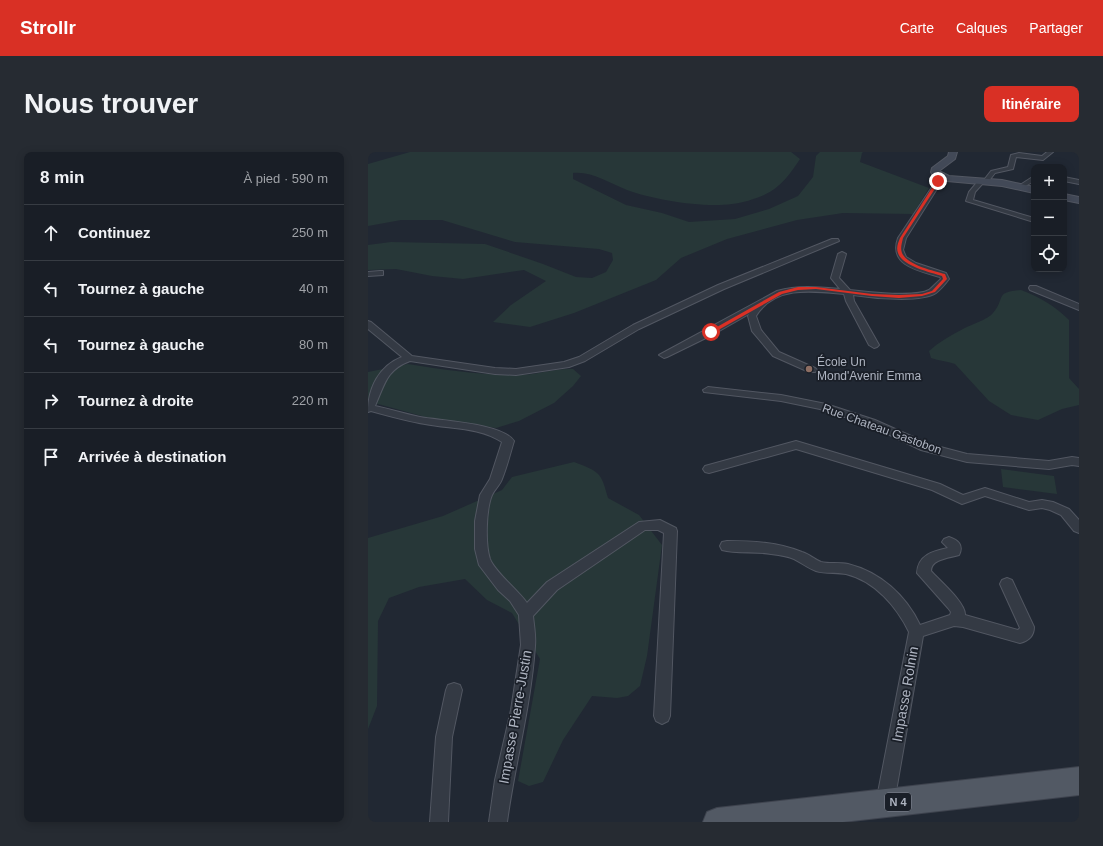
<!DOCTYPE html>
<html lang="fr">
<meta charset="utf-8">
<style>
:root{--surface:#191e26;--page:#262b32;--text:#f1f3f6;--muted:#9fa2a7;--line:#373c43;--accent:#d93025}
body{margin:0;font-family:Arial,sans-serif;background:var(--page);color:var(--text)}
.controls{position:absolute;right:12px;top:12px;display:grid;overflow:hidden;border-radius:8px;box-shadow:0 2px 10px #0003}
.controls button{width:36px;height:36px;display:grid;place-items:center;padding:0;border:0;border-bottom:1px solid var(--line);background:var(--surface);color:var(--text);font:20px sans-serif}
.stop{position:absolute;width:12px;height:12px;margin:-9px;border:3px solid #d93025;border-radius:50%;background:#fff}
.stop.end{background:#d93025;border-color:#fff;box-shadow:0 1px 4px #0008}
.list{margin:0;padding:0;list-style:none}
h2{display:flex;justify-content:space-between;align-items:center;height:52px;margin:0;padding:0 16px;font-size:17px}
h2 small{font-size:13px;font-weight:400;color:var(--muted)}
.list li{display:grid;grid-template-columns:26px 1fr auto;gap:12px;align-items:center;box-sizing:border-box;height:56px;padding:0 16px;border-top:1px solid var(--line)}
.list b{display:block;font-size:15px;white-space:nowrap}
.list em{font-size:13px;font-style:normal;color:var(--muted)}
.icon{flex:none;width:22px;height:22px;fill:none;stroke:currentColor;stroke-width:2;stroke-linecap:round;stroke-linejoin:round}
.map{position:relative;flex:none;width:711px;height:670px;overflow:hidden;border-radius:8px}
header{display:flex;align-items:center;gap:24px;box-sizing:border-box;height:56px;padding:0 20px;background:var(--accent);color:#fff}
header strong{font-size:19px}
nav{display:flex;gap:22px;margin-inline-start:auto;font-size:14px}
.intro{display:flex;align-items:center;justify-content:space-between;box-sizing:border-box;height:96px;padding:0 24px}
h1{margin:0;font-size:28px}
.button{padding:10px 18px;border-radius:8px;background:var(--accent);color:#fff;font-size:14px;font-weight:700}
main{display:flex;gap:24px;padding:0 24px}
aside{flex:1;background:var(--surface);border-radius:8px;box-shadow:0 2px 10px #0003}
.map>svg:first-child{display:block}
.green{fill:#273738}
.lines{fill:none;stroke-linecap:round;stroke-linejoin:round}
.street-casing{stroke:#525762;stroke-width:2}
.secondary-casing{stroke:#525762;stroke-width:2}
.primary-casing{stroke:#3e434e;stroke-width:2}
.street{fill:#343a44;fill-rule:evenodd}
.secondary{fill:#424957;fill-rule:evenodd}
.primary{fill:#525964;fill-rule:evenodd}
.route{fill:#d93025}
.education-dot{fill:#8d6e63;stroke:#1a1f28;stroke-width:1.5}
.labels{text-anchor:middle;stroke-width:3.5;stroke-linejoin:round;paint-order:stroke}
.shield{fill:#1a1f28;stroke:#828793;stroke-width:1}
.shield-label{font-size:11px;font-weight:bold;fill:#aeb4c1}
.poi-label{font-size:12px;fill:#aeb4c1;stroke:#1a1f28;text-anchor:start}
.street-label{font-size:12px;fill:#aeb4c1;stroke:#1a1f28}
.near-street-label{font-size:14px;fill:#aeb4c1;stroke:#1a1f28}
</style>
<header>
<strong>Strollr</strong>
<nav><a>Carte</a><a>Calques</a><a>Partager</a></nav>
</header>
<div class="intro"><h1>Nous trouver</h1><a class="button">Itinéraire</a></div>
<main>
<aside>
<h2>8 min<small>À pied · 590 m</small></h2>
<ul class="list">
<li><svg class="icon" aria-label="ahead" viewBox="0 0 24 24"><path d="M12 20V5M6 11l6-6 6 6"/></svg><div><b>Continuez</b></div><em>250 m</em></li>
<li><svg class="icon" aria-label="left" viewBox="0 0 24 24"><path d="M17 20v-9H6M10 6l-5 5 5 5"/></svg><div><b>Tournez à gauche</b></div><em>40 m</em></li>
<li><svg class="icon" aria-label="left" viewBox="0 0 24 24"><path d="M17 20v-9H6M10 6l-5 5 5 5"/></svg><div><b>Tournez à gauche</b></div><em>80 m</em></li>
<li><svg class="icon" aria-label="right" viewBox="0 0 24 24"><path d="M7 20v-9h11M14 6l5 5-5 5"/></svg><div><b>Tournez à droite</b></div><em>220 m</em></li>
<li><svg class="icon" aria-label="arrive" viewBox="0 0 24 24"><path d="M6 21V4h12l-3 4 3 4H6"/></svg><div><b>Arrivée à destination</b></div></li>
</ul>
</aside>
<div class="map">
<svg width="711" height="670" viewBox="0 0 711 670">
<rect width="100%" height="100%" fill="#212833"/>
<!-- green -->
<g class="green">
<path d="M 42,0 L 423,0 L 432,7 C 423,21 412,36 396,43 C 387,47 374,51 364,52 C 335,56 286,48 259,38 C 241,31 224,19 205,21 L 205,27 L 258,53 L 294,61 L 321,70 L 367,67 L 401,57 L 430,44 L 445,25 L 448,4 L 452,0 L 495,0 L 494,1 L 492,10 L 561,36 L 545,62 L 475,61 L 429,68 L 359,87 L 313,106 L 288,128 L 206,161 L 162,175 L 125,170 L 143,153 L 178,129 L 156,118 L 95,127 L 64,124 L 28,117 L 0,118 L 0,93 L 23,90 L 117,92 L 175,112 L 208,125 L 224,126 L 238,120 L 245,108 L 244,101 L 231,97 L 147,90 L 74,68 L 33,68 L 0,74 L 0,12 Z"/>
<path d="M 653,138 C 672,145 687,154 701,168 L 701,226 L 711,237 L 711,253 L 694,257 L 670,268 L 643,263 L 621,249 L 587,212 C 579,209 571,209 563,206 L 561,199 C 571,190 583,183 595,177 C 602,173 621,167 625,161 C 638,146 626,140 653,138 Z"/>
<path d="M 40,212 C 76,218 113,223 150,223 C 169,223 186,216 205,217 L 213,224 L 205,234 L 186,251 L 151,269 L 128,276 L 61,266 L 10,252 L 0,253 L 0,220 Z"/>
<path d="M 206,310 C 232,320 233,320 240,346 L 271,363 L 294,393 L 279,504 L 272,534 L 260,544 L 249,546 L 224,544 L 195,588 L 175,630 L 161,634 L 150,629 L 172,507 L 144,461 L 119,448 L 97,427 L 51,435 L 21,446 L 10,469 L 9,554 L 0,577 L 0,386 L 75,364 L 134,338 L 144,325 Z"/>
<path d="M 633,317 L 686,324 L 689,342 L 635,335 Z"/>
</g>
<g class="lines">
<defs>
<g id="street">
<path d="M 679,0 L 685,0 L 675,8 L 648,5 L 645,17 L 627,21 L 620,30 L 616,30 L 607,40 L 605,48 L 666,66 L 666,70 L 598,49 L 601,40 L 611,28 L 616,28 L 623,19 L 640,15 L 643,3 L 651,1 L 674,4 Z"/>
<path d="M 572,23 L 577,24 L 538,86 L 535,98 L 538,105 L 548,111 L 578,121 L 581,127 C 578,131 573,137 568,141 C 553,151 504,146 485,143 L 486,149 L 511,193 L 509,195 L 506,196 L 501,193 L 478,149 L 476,142 C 446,139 407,133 388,164 L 393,178 L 411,200 L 447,216 L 449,218 L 447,220 L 441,220 L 405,204 L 384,179 L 380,164 L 381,162 L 346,182 L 299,205 L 296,206 L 291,203 L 409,139 C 431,133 450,135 472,137 L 463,126 L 470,102 L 474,100 L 478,102 L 471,126 L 482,138 C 500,140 546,146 561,138 C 565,135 569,130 573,127 L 572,125 C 552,119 520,114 530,86 Z"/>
<path d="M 666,24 L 666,29 L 654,36 L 649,35 Z"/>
<path d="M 696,25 L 711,28 L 711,32 L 696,29 Z"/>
<path d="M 464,87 L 470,87 L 471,89 L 356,137 L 271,177 L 217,209 L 201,215 L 148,223 L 127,222 L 42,209 C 18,218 17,232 7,254 C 22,257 37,262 52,265 C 73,269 134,271 146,289 C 142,302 139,315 134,327 C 132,333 127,337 124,343 C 118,357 117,392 122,407 C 127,420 150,438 159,451 L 179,430 L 271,370 L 292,368 L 308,376 L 309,379 L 302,564 L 300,569 L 294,572 L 288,569 L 286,564 L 296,381 L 290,378 L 277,378 L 189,438 L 165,464 C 166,474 168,484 167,494 C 163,554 147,611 139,670 L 121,670 L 127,628 L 143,558 L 153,493 L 151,463 L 142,449 L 130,438 L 111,413 L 107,397 L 107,369 L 112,343 L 122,327 L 134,290 C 112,275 82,277 57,272 C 39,269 21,264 3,259 L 0,260 C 0,236 11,214 34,205 L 0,177 L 0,169 L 3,170 L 44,204 L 127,216 L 148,217 L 196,210 L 211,205 L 265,173 L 350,133 Z"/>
<path d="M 12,119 L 15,119 L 15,123 L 0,124 L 0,120 Z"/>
<path d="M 662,134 L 668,134 L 711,152 L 711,158 L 662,138 L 661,136 Z"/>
<path d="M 340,235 L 413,243 L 458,252 L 507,268 L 561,292 L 599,302 L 681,309 L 704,305 L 711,306 L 711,314 L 704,313 L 681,317 L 599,310 L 553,298 L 499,272 L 452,257 L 413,249 L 336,240 L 335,238 Z"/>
<path d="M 428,289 L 572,332 L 595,343 L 617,336 L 661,350 L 674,348 L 685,350 L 701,357 L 711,368 L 711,381 L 706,379 L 693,363 L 682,358 L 674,356 L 661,358 L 617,344 L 594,352 L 564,338 L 428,297 L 341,321 L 337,320 L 335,317 L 337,314 Z"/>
<path d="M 581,385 C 590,388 596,393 591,403 C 581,406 563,407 563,419 C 572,429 598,451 597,463 L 650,478 L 652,476 L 632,432 L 634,428 L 639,426 L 644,428 L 666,475 C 666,484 660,489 652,491 L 595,475 L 586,474 L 555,484 L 526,651 L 523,657 L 517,660 L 511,657 L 508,651 L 541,480 C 529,455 507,429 478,422 C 468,420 458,422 448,419 C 440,416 434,411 426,407 C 419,404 411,403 403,402 C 387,399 369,402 354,398 L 352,394 L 354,390 L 359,389 C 384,389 410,390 434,400 C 441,402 446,407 453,410 C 461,412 471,410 480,412 C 512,420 538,443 552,473 L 582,463 L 583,460 L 580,456 L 549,421 C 550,403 565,399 580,396 L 574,390 L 576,387 Z"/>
<path d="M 86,531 L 92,533 L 94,538 L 84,585 L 80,670 L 62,670 L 68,585 L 78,538 L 80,533 Z"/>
</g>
<g id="secondary">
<path d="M 581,0 L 589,0 L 587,7 L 571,19 L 581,24 L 634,28 L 666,35 L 666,41 L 634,34 L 579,29 L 564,22 L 563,20 L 564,16 L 580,4 Z"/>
<path d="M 696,42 L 711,45 L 711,51 L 696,48 Z"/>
</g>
<path id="primary" d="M 711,615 L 711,643 L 475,670 L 335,670 L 339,660 L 349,656 Z"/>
</defs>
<!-- street casing -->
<use href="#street" class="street-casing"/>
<!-- secondary casing -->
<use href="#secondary" class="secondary-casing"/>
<!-- primary casing -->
<use href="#primary" class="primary-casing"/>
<!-- street -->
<use href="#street" class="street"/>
<!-- secondary -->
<use href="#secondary" class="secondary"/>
<!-- primary -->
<use href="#primary" class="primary"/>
</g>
<!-- route -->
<path class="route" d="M 569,28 L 572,29 L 535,86 C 534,91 532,96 534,101 C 539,113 566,119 577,122 L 579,127 L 567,140 L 554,144 L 531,146 L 504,144 L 448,137 L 430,138 L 414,142 L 345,181 L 340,180 L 411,140 L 430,135 L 448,135 L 504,142 L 531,143 L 554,142 L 564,139 L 575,127 L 574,124 C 562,120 534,114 530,101 C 528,96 530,91 532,86 Z"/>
<!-- markers -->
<circle class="education-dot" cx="441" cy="217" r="4"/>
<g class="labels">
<!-- shield labels -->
<rect class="shield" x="517" y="641" width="26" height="18" rx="3"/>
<g class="shield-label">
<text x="530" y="654">N 4</text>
</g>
<!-- poi labels -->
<g class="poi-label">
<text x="449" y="214">École Un<tspan x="449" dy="14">Mond'Avenir Emma</tspan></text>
</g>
<!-- street labels -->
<g class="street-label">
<text transform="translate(514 277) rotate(20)" y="4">Rue Chateau Gastobon</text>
</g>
<!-- near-street labels -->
<g class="near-street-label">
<text transform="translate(537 542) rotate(-80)" y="5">Impasse Rolnin</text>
<text transform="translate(147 565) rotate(-80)" y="5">Impasse Pierre-Justin</text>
</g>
</g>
</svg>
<div class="controls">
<button>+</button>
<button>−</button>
<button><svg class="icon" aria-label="locate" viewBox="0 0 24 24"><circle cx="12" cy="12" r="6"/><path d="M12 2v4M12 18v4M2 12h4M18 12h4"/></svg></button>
</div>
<div class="stop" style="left:343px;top:180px"></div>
<div class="stop end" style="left:570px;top:29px"></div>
</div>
</main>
